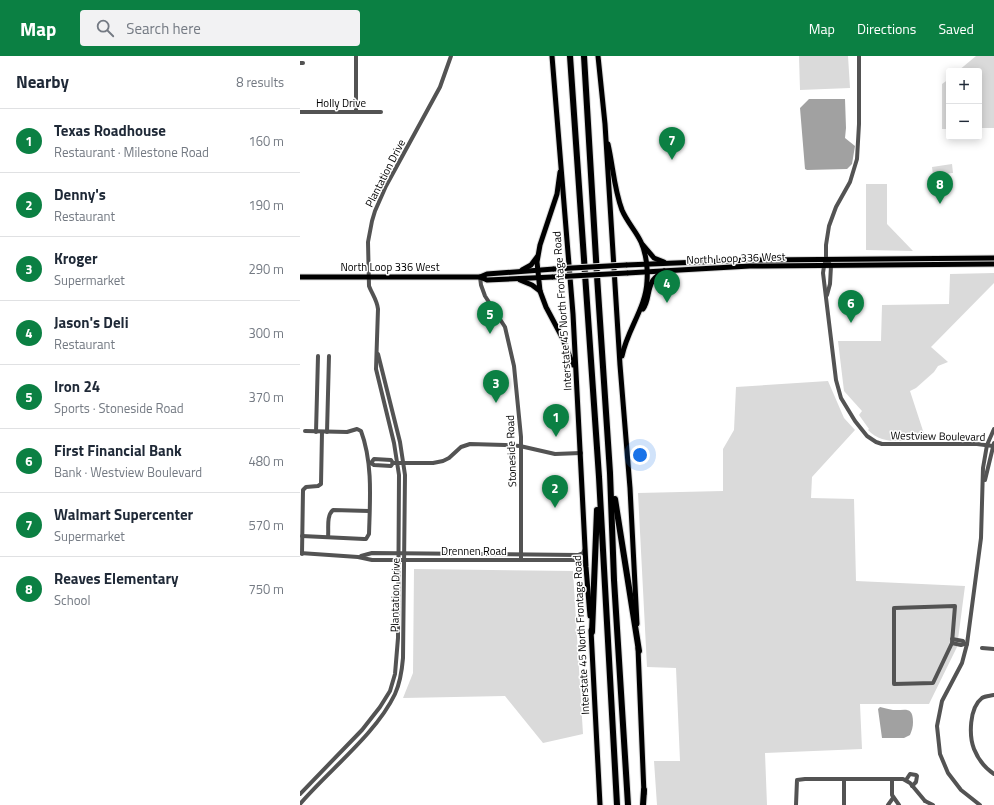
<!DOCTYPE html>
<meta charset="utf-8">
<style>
:root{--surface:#fff;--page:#f2f2f3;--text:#1f2937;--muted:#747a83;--line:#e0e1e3;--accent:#0b8043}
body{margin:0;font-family:"Titillium Web",sans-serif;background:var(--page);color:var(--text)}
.controls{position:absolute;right:12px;top:12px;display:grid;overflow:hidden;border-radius:4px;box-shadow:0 2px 10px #0003}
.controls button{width:36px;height:36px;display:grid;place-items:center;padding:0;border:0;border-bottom:1px solid var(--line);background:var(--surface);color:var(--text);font:20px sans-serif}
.you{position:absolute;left:340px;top:399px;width:14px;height:14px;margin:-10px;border:3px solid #fff;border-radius:50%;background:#1a73e8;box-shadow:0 0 0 6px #1a73e833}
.badge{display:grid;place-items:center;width:26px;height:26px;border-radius:50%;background:var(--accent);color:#fff;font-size:13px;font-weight:700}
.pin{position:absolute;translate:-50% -33px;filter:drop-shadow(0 1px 2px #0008)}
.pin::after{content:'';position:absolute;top:21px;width:14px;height:12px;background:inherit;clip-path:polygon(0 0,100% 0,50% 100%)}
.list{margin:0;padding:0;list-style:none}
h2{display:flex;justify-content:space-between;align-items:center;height:52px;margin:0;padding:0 16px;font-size:17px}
h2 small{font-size:13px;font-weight:400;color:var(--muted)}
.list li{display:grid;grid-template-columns:26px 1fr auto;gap:12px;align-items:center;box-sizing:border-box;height:64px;padding:0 16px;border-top:1px solid var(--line)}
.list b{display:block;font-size:15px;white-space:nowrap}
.list p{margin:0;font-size:13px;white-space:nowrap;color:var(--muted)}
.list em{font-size:13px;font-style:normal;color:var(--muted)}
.icon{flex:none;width:22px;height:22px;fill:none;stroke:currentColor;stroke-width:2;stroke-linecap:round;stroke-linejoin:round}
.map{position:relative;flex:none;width:694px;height:749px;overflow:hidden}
header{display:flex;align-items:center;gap:24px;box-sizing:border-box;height:56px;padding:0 20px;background:var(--accent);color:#fff}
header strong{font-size:19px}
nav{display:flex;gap:22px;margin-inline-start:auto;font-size:14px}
.search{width:280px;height:36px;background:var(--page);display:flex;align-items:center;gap:10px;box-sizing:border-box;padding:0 14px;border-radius:4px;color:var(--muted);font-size:15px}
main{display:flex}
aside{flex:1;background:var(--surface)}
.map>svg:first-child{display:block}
.green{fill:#dadada}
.water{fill:#a1a1a1}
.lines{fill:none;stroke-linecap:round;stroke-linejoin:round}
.major-casing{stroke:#dbdbdb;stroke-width:7}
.highway-casing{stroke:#dbdbdb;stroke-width:8}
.minor{stroke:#535353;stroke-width:4}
.major{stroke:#000;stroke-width:5}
.highway{stroke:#000;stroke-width:6}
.major-bridge-casing{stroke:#dbdbdb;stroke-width:7;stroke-linecap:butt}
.major-bridge{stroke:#000;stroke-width:5}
.labels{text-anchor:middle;stroke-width:3;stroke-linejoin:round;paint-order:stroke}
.street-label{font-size:11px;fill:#000;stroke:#fff}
</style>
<header>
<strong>Map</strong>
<div class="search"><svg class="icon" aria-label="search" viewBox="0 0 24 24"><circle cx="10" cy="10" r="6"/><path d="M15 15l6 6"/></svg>Search here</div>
<nav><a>Map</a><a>Directions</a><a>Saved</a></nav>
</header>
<main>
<aside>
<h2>Nearby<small>8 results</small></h2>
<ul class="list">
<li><span class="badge">1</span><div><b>Texas Roadhouse</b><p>Restaurant · Milestone Road</p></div><em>160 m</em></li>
<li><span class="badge">2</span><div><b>Denny's</b><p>Restaurant</p></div><em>190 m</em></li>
<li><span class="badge">3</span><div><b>Kroger</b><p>Supermarket</p></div><em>290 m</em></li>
<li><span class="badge">4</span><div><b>Jason's Deli</b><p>Restaurant</p></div><em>300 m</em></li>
<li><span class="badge">5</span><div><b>Iron 24</b><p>Sports · Stoneside Road</p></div><em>370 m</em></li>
<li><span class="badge">6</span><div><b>First Financial Bank</b><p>Bank · Westview Boulevard</p></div><em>480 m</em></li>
<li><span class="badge">7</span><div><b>Walmart Supercenter</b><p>Supermarket</p></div><em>570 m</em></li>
<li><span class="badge">8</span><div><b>Reaves Elementary</b><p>School</p></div><em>750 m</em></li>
</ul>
</aside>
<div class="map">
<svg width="694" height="749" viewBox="0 0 694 749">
<rect width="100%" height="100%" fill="#fff"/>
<!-- green -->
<g class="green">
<path d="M 499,0 L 548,0 L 550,32 L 500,34 Z"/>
<path d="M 676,0 L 694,0 L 694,72 L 679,72 L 679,15 L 658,15 Z"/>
<path d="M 649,23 L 649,73 L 642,73 L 642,28 Z"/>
<path d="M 652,108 L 653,117 L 633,119 L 632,111 Z"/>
<path d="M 566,128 L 587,128 L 587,168 L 613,195 L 566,194 Z"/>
<path d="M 694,217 L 694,227 L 631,291 L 648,306 L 638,310 L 634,316 L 616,332 L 610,335 L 626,384 C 606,384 582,390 568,374 L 569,373 L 559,359 L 562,355 L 544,335 L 538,285 L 581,285 L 582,249 L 649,248 L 650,218 Z"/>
<path d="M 528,325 L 544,362 L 555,374 L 512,421 L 511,442 L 554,443 L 556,525 L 665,530 L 657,591 L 629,648 L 560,648 L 562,693 L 465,697 L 467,749 L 357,749 L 354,705 L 380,705 L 376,612 L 347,611 L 338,437 L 423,435 L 423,393 L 434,374 L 436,331 Z"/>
<path d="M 114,513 L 273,515 L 283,678 L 243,687 L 205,640 L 103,642 L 113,617 Z"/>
</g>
<!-- water -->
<g class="water">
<path d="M 509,43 L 545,43 L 546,72 L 545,82 L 555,90 L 552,108 L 547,113 L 507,114 L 505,113 L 500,52 Z"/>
<path d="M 580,651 C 584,652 588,653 593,654 C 604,655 613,649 613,666 C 613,671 612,674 610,679 L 604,682 L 582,682 L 578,653 Z"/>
</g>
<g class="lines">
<defs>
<g id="major">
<path d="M 252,0 L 273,258 L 286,511 L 290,560"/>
<path d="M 298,0 L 305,68 L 320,309 L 330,432 L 337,568"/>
<path d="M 308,88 C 313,110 314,133 322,154 C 327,166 336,175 341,186 C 346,197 348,213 347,225 C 346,252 327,274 322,300"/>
<path d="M 260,116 L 257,138 L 240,189 L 237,206 L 240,235 L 246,251 L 263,283 L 273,309"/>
<path d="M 343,189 L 354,202 L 364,206"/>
<path d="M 326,209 L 450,204 L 694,202"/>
<path d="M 222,214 L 231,209 L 237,201"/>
<path d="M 327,217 L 450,210 L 694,208"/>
<path d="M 0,221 L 180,221 L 187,218 L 254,213"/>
<path d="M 180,221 L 187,224 L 253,221"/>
<path d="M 220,224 L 232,229 L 240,235"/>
<path d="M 343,253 C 349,245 347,235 352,226 C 354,221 360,218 364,215"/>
<path d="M 291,574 L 300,749"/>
<path d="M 338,592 L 344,738"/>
</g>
<g id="highway">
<path d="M 270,0 L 299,421 L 317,749"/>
<path d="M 284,0 L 297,220 L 310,417 L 314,524 L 328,749"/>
<path d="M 315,443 L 339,595"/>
<path d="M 292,576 L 297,454"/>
<path d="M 343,749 L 344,734"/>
</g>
</defs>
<!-- major casing -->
<use href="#major" class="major-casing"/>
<!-- highway casing -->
<use href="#highway" class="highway-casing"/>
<!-- minor -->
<g class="minor">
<path d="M 56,0 L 56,56"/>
<path d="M 559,0 L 559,68 L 557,103 L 550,126 L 536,151 L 529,170 L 526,189 L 526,203 L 524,210 L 523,217 L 536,324 L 541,342 L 555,365 L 567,380 L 576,386 L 582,388 L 677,388 L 693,390"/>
<path d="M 0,7 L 3,7"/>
<path d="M 0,56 L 81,56"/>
<path d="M 526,203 L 531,210 L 530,228 L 527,239"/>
<path d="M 180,221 L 181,229 L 185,240 L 205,271 L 214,310 L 221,381 L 221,504"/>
<path d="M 16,376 L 18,300"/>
<path d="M 27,376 L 29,300"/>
<path d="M 69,407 L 71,407 L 74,403 L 91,404 L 93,407"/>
<path d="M 71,407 L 74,409 L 91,410 L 93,407 L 133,407 L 143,405 L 149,402 L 161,391 L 170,388 L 205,389 L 220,390 L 255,398 L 281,397"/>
<path d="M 685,424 L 694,387"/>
<path d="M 2,480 L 64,483 L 66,483 L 69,478 C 70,444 73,407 61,375 L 57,373 L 47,376 L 5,375"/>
<path d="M 28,481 C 29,473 26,460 33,454 L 69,455"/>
<path d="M 0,497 L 58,501 L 72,504 L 278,504 L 283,506 L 286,511"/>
<path d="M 2,498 L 3,434 L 6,431 L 18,430 L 21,428 L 22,376"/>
<path d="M 61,500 L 72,497 L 278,499 L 283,497 L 285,493"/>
<path d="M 655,550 L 652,587 L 633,627 L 594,628 L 594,552 Z"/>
<path d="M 652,583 L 663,585 L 664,588"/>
<path d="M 652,587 L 661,589 L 664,588 L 667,588"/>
<path d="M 682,592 L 694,593"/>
<path d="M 694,639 C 690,640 685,640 682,642 C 669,652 669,680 674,693 C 678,703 685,712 694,718"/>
<path d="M 544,723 L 544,749"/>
<path d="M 592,723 L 592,739 L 599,749"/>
<path d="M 606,724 L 610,718 L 616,719 L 617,720 L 616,726 L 612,730"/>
<path d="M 0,738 L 62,674 L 80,651 L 90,635 L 95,618 L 98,582 L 99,419 L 94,387 L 76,313 L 78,253 C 77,244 72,238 69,230 L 68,186 L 72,165 L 75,155 L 86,130 L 140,31 L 151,0"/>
<path d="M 625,745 L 633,749"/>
<path d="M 0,748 C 29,714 76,678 95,638 C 100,627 102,614 103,602 L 105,419 L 100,386 L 78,298"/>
<path d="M 496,749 L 497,724 L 505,723 L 603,723 L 610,727 L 625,745"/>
<path d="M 588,749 L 593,742"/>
<path d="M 680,749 L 661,734 L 648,717 L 640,698 L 637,670 L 642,645 L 662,607 L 667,588 L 681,482 L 683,412 L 687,389 L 694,373"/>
</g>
<!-- major -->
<use href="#major" class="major"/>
<!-- highway -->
<use href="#highway" class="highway"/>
<defs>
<g id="major-bridge">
<path d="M 254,213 L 326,209"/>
<path d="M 253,221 L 327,217"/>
</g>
</defs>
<!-- major-bridge casing -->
<use href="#major-bridge" class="major-bridge-casing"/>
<!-- major-bridge -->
<use href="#major-bridge" class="major-bridge"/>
</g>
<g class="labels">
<!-- street labels -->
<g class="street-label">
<text x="41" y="51">Holly Drive</text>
<text transform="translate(85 117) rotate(-63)" y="4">Plantation Drive</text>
<text transform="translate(436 202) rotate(-2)" y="4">North Loop 336 West</text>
<text x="90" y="215">North Loop 336 West</text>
<text transform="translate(262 255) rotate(-94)" y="4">Interstate 45 North Frontage Road</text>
<text transform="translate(638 380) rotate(1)" y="4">Westview Boulevard</text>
<text transform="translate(211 395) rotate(-92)" y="4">Stoneside Road</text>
<text x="174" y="499">Drennen Road</text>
<text transform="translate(95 539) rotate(-89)" y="4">Plantation Drive</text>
<text transform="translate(281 579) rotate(-93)" y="4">Interstate 45 North Frontage Road</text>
</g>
</g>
</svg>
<div class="controls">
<button>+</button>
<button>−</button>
</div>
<div class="you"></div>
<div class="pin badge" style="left:256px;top:381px">1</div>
<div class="pin badge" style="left:255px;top:452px">2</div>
<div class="pin badge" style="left:196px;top:347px">3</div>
<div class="pin badge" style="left:367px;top:247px">4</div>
<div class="pin badge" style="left:190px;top:278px">5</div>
<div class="pin badge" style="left:551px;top:267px">6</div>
<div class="pin badge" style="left:372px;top:104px">7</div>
<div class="pin badge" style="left:640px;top:148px">8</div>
</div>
</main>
